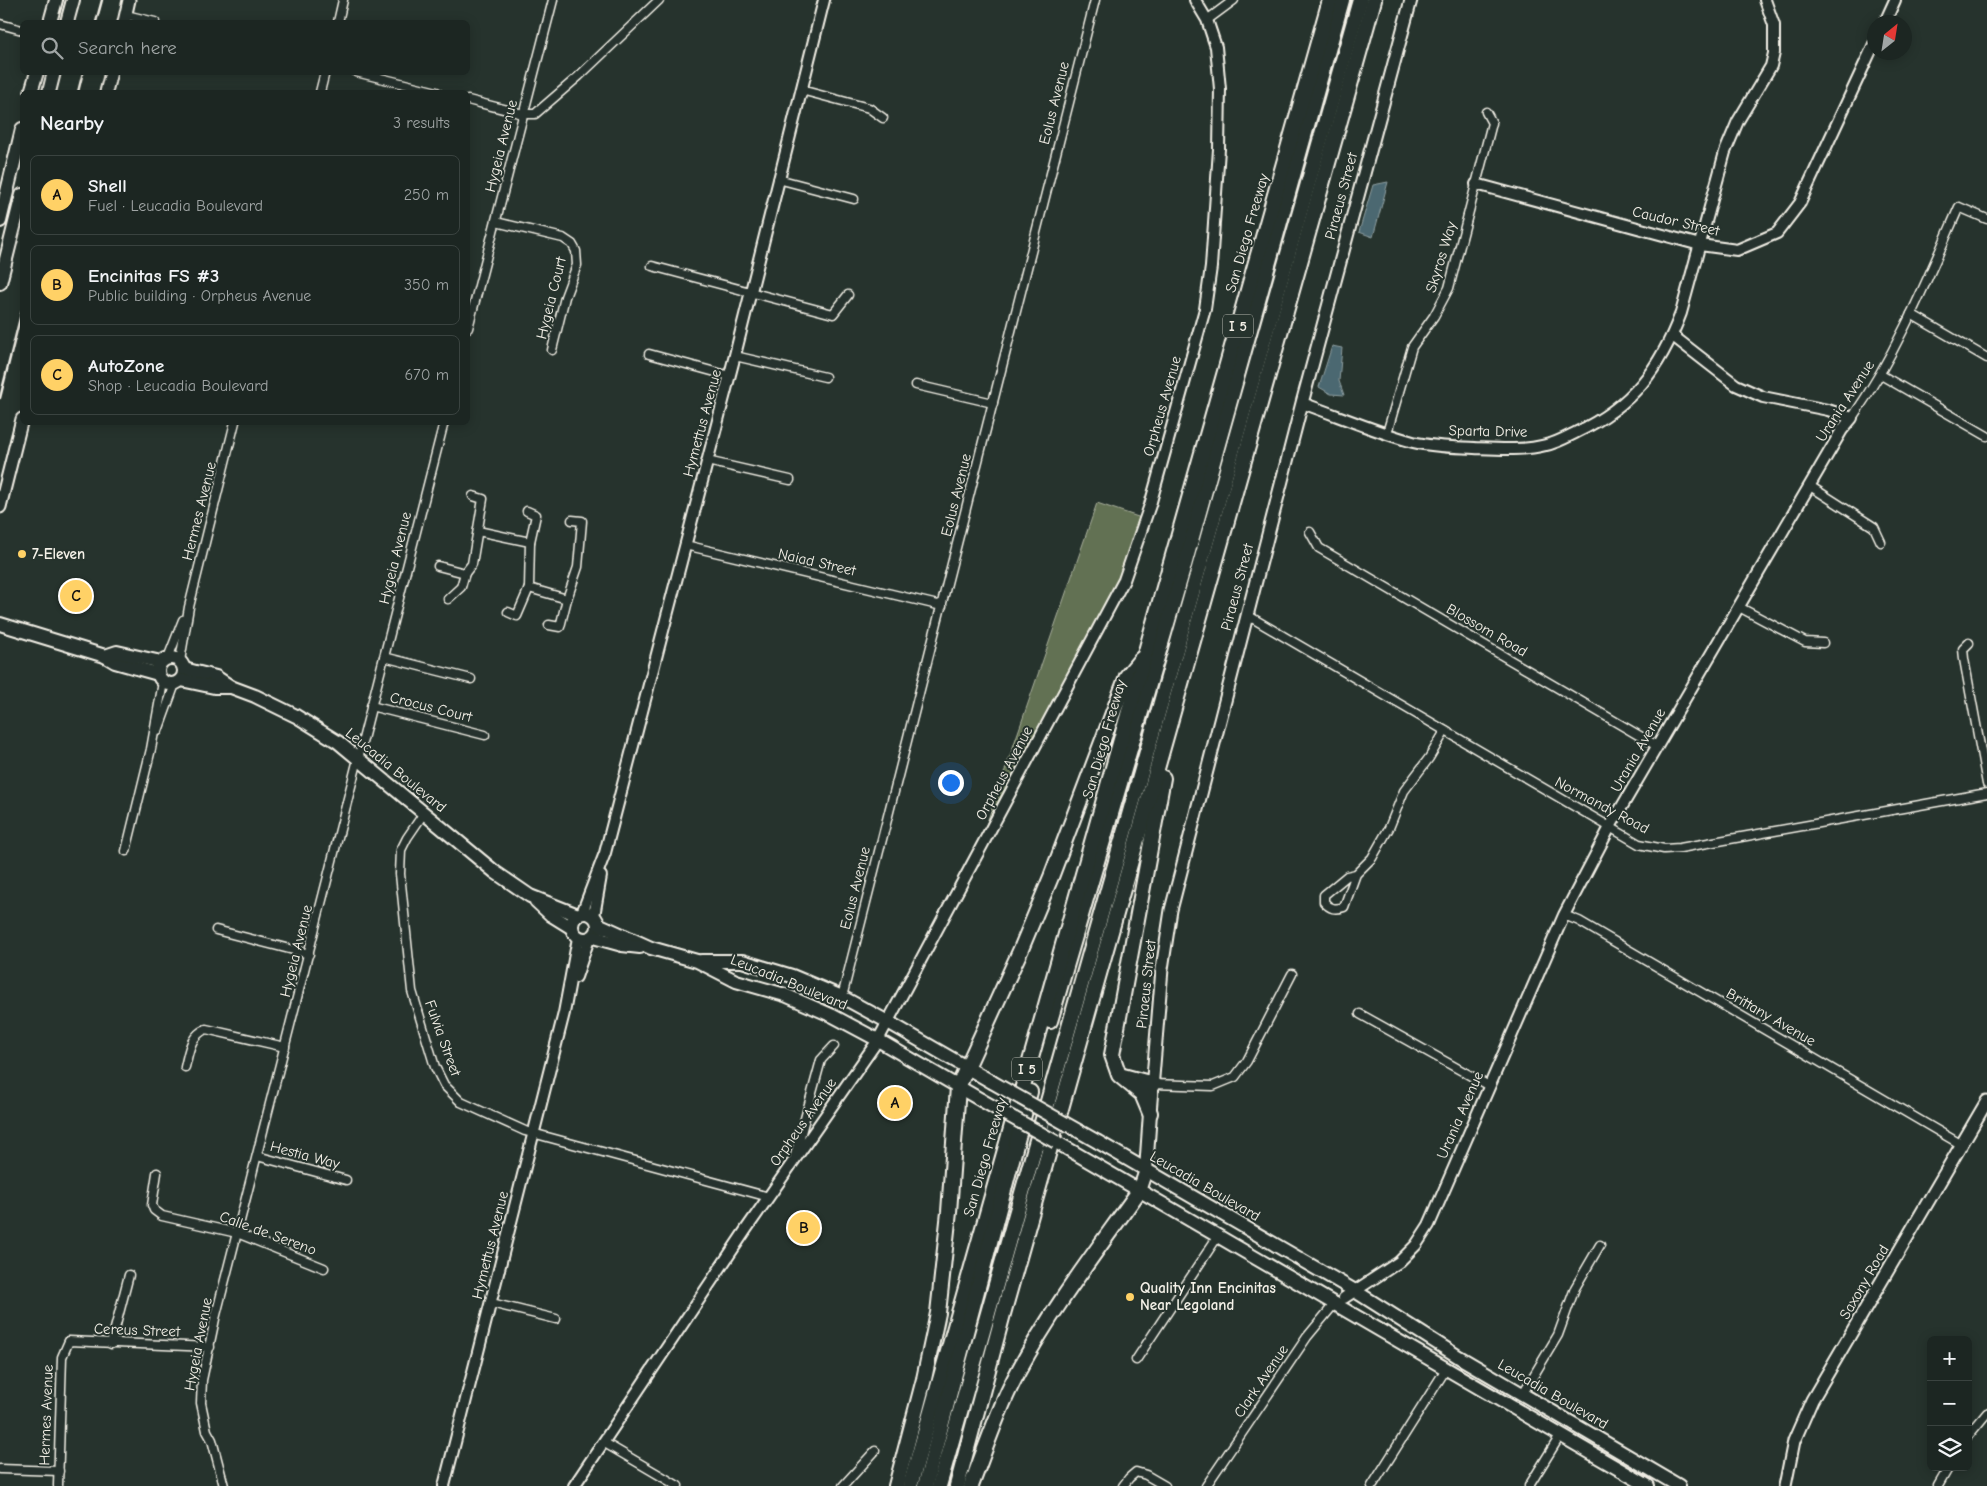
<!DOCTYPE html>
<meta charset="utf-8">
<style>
:root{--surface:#1c2622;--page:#29322f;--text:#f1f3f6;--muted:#a0a5a5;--line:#3a4340;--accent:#ffd166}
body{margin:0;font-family:"Comic Neue",sans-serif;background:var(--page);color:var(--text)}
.controls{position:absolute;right:15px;bottom:15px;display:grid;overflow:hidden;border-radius:8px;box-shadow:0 2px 12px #0003}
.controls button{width:45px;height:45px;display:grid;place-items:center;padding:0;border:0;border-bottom:1px solid var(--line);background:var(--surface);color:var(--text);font:25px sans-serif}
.compass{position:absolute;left:1867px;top:15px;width:45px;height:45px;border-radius:50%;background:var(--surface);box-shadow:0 2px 12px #0003;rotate:30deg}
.you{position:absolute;left:950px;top:782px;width:18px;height:18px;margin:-12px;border:4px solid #fff;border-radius:50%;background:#1a73e8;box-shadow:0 0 0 8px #1a73e833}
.badge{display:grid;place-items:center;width:32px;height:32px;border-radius:50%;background:var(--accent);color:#111;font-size:16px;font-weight:700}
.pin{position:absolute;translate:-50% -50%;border:2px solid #fff;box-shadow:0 1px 5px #0006}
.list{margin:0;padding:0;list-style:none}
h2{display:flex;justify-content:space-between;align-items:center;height:65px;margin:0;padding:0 20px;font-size:21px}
h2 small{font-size:16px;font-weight:400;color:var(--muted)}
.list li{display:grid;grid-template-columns:32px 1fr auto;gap:15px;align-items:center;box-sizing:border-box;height:80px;margin:0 10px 10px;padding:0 10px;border:1px solid var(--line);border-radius:8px}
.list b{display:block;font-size:19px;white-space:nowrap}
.list p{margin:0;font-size:16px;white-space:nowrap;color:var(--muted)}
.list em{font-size:16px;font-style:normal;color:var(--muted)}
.icon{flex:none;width:28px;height:28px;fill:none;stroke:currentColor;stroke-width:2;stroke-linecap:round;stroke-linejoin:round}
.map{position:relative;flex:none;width:1987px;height:1486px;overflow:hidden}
.search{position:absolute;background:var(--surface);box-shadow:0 2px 12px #0003;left:20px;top:20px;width:450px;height:55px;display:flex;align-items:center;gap:12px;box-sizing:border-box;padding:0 18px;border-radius:8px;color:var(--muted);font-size:19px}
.panel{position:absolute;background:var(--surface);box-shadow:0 2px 12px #0003;left:20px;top:90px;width:450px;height:335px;border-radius:8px}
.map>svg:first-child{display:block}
.green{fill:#627153;stroke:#abb19e}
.water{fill:#4b6871;stroke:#8f9fa1}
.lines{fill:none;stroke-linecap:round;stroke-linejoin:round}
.minor-casing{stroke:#f4f1e8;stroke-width:11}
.tertiary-casing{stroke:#f4f1e8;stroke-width:14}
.secondary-casing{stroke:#f4f1e8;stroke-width:15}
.primary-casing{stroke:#f4f1e8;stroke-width:16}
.motorway-casing{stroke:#f4f1e8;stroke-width:18}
.minor{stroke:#26332d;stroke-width:8}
.tertiary{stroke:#26332d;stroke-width:10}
.secondary{stroke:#26332d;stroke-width:11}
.primary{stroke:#26332d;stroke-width:12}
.motorway{stroke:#26332d;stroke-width:14}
.rail{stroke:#f4f1e8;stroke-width:2.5}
.primary-bridge-casing{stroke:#f4f1e8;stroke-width:16;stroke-linecap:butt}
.primary-bridge{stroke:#26332d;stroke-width:12}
.poi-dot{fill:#ffd166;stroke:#26332d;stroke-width:2}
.labels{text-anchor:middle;stroke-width:4;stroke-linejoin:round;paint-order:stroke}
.shield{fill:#26332d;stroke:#b6b8b0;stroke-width:1}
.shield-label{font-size:14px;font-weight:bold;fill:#f4f1e8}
.street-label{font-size:15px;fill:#f4f1e8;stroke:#26332d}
.poi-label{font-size:15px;font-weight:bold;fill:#f4f1e8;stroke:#26332d;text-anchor:start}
</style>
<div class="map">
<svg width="1987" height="1486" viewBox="0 0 1987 1486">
<rect width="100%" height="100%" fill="#26332d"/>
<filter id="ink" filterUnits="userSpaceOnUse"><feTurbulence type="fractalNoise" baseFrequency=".02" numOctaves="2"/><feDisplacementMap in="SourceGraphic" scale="10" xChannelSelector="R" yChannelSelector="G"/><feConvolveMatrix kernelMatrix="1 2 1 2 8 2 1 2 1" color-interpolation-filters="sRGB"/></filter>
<g filter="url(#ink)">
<!-- green -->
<path class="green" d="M 1097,503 L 1147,520 L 1144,535 L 971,869 Z"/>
<!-- water -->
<g class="water">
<path d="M 1388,182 L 1373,237 L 1359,232 L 1373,185 Z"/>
<path d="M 1332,346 L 1342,348 L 1339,381 L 1344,395 L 1331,394 L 1319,387 Z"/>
</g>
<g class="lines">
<defs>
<g id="minor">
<path d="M 126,15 L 155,22"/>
<path d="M 1207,20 L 1234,0"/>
<path d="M 338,22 L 343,0"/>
<path d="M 0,24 L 22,30"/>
<path d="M 356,72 L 437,92"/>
<path d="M 801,90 L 869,108 L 883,118"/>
<path d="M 320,92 L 325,72"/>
<path d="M 468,100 L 523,114 L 535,114 L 579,76 L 659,0"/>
<path d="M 778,179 L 854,199"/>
<path d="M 496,222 L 563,238 L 572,244 L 576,251 L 577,265 L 565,297 L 552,350"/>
<path d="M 652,266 L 833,314 L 848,295"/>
<path d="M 1911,314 L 1987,358"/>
<path d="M 468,328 L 553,0"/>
<path d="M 649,354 L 730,376"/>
<path d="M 735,356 L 825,377"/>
<path d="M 1881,375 L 1987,436"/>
<path d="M 916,385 L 993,403"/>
<path d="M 1852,418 C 1897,353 1927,280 1959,207 L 1987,219"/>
<path d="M 1387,433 L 1412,347 L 1434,316 L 1449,288 L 1492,123 L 1486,112"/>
<path d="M 707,461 L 790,480"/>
<path d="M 1810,486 L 1874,527 L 1881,542"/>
<path d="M 527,511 L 536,515 L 530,542"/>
<path d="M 478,531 L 530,542 L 529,588 L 567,599 L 560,627 L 549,625"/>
<path d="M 1310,532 L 1319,548 L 1657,746"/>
<path d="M 685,545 L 942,606"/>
<path d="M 438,566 L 465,573 L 461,587 L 448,599"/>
<path d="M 465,573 L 472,564 L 483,499 L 473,496"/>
<path d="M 567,599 L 578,567 L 582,521 L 572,520"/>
<path d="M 1739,607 L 1805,642 L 1823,643"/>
<path d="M 508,612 L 517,616 L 529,588"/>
<path d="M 1247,615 L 1639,844 L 1664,849 L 1680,848 L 1987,793"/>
<path d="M 1969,643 L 1963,649 L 1964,659 L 1987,784"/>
<path d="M 384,657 L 471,679"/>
<path d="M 168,658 L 183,620"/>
<path d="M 180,661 L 189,607 L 235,422"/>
<path d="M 371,706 L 485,735"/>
<path d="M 158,731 L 175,684"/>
<path d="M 424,813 L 407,838 L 401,850 L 400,874 L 412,991 L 435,1067 L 444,1085 L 461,1102 L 525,1131 L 769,1197"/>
<path d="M 126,851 L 151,749 L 163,682"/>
<path d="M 1356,874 L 1347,876 L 1324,895 L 1324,902 C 1330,909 1335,910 1344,907 L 1356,874 L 1372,858 L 1389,828 L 1404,791 L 1429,758 L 1445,731"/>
<path d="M 1564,915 L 1579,921 L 1962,1145"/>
<path d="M 216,930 L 309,954"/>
<path d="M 842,997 L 1095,0"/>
<path d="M 1360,1014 L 1489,1086"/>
<path d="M 185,1067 C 189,1051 190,1036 206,1029 L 285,1047"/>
<path d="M 1153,1084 L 1213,1086 L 1235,1077 L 1247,1061 L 1292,974"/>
<path d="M 795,1155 L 821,1060 L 834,1046"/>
<path d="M 257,1156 L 346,1180"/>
<path d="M 157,1173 L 152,1205 L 154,1210 L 162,1216 L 237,1233 L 324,1268"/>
<path d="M 491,1303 L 556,1319"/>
<path d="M 111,1344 L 129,1275"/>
<path d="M 1136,1360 L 1218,1236"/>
<path d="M 1522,1395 L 1558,1335 L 1575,1288 L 1600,1245"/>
<path d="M 1968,1436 L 1987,1413"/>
<path d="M 603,1442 L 678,1486"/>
<path d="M 0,1469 L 59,1471"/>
<path d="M 58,1486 L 62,1357 L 69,1341 L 210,1347"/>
<path d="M 224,1486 L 212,1440 L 207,1431 L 201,1403 L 202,1380 L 215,1319 L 444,422"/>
<path d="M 843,1486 L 875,1451"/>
<path d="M 1123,1486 L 1129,1478 L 1136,1472 L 1146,1475 L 1165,1486"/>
<path d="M 1206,1486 L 1307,1337 L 1336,1302"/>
<path d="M 1372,1486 L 1446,1369"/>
<path d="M 1529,1486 L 1560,1436"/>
<path d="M 1938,1486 L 1949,1467"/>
</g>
<g id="tertiary">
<path d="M 1885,22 L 1895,0"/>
<path d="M 1476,184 L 1700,245 L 1737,250 L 1777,233 L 1800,203 L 1874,44"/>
<path d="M 1302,403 C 1339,416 1376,432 1413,442 C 1433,447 1454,447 1474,448 C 1497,449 1523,451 1546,445 C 1557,443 1567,437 1577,432 C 1632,406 1660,369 1681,313 L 1725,152 L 1738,121 L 1771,66 L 1774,53 L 1774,25 L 1765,0"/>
<path d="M 582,913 L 605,853 L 734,359 L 824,0"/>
<path d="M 594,916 L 601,876"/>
<path d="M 576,977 L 589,939"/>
<path d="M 1344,1298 L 1399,1262 L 1416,1245 L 1429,1225 L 1564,915 L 1610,827 L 1842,430 L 1852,418 L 1828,410 L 1763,397 L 1736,385 L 1673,336"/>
<path d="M 444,1486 L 564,1013 L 578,938"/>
<path d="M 574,1486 L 747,1228 L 878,1040 L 1124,580 L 1150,505 L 1205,309 L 1211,267 L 1219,149 L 1220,89 L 1216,47 L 1207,20 L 1195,0"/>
</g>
<g id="secondary">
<path d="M 124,22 L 129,0"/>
<path d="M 106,92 L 111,72"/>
<path d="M 0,507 L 22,419"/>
<path d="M 1150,1113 L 1162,969 L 1171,910 L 1302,403 L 1411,0"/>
<path d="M 1785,1486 L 1794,1441 L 1812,1400 L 1987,1101"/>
</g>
<g id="primary">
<path d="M 50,22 L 56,0"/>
<path d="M 67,22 L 73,0"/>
<path d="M 31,92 L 37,72"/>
<path d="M 49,92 L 54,72"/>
<path d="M 0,221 L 22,129"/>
<path d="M 0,283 L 22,195"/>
<path d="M 0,624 L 105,656 L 115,662 L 158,674"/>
<path d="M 105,656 L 117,652 L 161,662"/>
<circle cx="171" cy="671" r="13"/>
<path d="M 184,669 L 216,677 L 231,687 L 255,696 L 296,716 L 338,742 L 495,872 L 530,896 L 578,915"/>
<path d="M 181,680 L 214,687 L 231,687"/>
<path d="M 536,901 L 551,915 L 572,928"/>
<circle cx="585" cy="926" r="13"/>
<path d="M 598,924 L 651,948 L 697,961 L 736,981 L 785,995 L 833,1016 L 878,1040 L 981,1100"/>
<path d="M 593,937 L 622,945 L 640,947"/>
<path d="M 701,961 L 742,961 L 792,976 L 842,997 L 888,1022 L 992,1082"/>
<path d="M 1056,1142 L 1648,1486"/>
<path d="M 1098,1142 L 1355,1291 L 1459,1357 L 1679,1486"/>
<path d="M 1139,1191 L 1146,1170 L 1150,1113"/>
</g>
<g id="motorway">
<path d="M 1050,1021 L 1183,569 L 1342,0"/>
<path d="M 1123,1076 L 1153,1084"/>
<path d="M 1150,1113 L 1142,1094 L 1119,1075 L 1112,1055 L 1163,778"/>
<path d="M 896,1486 L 924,1379 L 938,1313 L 949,1212 L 958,1087 L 1021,949 L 1051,877 L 1127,676 L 1141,659"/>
<path d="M 910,1486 L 1330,0"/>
<path d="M 925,1486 L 1030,1092"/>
<path d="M 939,1486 L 1360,0"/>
<path d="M 957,1486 L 1003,1314 L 1374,0"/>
<path d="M 971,1486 C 986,1447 999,1407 1019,1370 C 1053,1307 1098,1249 1139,1191"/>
</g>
</defs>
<!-- minor casing -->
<use href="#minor" class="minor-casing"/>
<!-- tertiary casing -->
<use href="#tertiary" class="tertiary-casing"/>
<!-- secondary casing -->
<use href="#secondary" class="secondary-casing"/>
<!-- primary casing -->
<use href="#primary" class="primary-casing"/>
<!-- motorway casing -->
<use href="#motorway" class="motorway-casing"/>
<!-- minor -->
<use href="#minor" class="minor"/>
<!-- tertiary -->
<use href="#tertiary" class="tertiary"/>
<!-- secondary -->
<use href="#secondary" class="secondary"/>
<!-- primary -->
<use href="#primary" class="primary"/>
<!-- motorway -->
<use href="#motorway" class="motorway"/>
<!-- rail -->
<g class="rail">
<path d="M 96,22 L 102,0"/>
<path d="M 78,92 L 83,72"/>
<path d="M 0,398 L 22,310"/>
</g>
<defs>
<g id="primary-bridge">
<path d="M 992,1082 L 1098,1142"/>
<path d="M 981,1100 L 1056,1142"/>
</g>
</defs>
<!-- primary-bridge casing -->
<use href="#primary-bridge" class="primary-bridge-casing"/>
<!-- primary-bridge -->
<use href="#primary-bridge" class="primary-bridge"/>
</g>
</g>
<!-- markers -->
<g class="poi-dot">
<circle cx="22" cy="554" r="5"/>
<circle cx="1130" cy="1297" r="5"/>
</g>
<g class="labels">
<!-- shield labels -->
<g class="shield">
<rect x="1223" y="314.5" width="30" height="23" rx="4"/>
<rect x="1012" y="1057.5" width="30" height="23" rx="4"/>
</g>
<g class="shield-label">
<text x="1238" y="331">I 5</text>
<text x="1027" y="1074">I 5</text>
</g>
<!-- street labels -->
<g class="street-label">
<text transform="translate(1054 103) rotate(-76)" y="5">Eolus Avenue</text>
<text transform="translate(501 146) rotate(-76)" y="5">Hygeia Avenue</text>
<text transform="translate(1341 196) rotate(-75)" y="5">Piraeus Street</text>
<text transform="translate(1676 221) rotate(13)" y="5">Caudor Street</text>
<text transform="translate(1247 233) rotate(-74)" y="5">San Diego Freeway</text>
<text transform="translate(1441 257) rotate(-73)" y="5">Skyros Way</text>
<text transform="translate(551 298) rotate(-76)" y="5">Hygeia Court</text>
<text transform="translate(1845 401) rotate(-57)" y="5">Urania Avenue</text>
<text transform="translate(1162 406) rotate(-74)" y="5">Orpheus Avenue</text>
<text transform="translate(702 423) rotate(-75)" y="5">Hymettus Avenue</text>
<text transform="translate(1488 431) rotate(1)" y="5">Sparta Drive</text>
<text transform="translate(956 495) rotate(-76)" y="5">Eolus Avenue</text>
<text transform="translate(199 511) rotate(-76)" y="5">Hermes Avenue</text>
<text transform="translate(395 558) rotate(-76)" y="5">Hygeia Avenue</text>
<text transform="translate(817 562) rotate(13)" y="5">Naiad Street</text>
<text transform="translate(1237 587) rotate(-75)" y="5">Piraeus Street</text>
<text transform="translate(1487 630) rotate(30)" y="5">Blossom Road</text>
<text transform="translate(431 707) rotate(14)" y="5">Crocus Court</text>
<text transform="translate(1104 739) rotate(-74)" y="5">San Diego Freeway</text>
<text transform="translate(1638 750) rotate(-60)" y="5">Urania Avenue</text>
<text transform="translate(396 770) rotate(39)" y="5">Leucadia Boulevard</text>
<text transform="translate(1004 773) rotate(-62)" y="5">Orpheus Avenue</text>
<text transform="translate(1602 805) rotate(28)" y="5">Normandy Road</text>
<text transform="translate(855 888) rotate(-76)" y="5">Eolus Avenue</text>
<text transform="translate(296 951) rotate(-76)" y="5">Hygeia Avenue</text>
<text transform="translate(789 982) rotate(22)" y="5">Leucadia Boulevard</text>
<text transform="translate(1146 984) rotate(-84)" y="5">Piraeus Street</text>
<text transform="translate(1771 1017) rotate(30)" y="5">Brittany Avenue</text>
<text transform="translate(443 1038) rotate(70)" y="5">Fulvia Street</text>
<text transform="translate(1460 1115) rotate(-66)" y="5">Urania Avenue</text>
<text transform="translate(803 1122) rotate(-55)" y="5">Orpheus Avenue</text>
<text transform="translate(305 1155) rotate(15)" y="5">Hestia Way</text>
<text transform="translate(985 1157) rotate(-74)" y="5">San Diego Freeway</text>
<text transform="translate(1205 1186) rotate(30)" y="5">Leucadia Boulevard</text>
<text transform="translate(268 1233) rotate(20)" y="5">Calle de Sereno</text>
<text transform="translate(490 1245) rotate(-76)" y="5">Hymettus Avenue</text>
<text transform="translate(1864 1282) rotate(-60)" y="5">Saxony Road</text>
<text transform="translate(137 1330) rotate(2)" y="5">Cereus Street</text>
<text transform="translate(198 1344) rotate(-79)" y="5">Hygeia Avenue</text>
<text transform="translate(1261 1381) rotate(-56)" y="5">Clark Avenue</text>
<text transform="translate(1553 1394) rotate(30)" y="5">Leucadia Boulevard</text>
<text transform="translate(46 1415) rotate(-88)" y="5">Hermes Avenue</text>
</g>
<!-- poi labels -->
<g class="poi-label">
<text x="32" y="559">7-Eleven</text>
<text x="1140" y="1293">Quality Inn Encinitas<tspan x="1140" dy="17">Near Legoland</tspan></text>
</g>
</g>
</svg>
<div class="controls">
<button>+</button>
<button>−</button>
<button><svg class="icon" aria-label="layers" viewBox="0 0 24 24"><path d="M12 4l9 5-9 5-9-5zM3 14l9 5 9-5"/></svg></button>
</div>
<svg class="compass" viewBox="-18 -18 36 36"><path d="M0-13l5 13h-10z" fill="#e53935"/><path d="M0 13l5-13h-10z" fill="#a0a5a5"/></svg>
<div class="you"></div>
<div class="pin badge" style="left:895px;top:1103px">A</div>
<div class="pin badge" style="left:804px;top:1228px">B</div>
<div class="pin badge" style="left:76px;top:596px">C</div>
<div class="search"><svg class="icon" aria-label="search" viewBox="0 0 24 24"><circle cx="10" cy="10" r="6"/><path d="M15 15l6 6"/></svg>Search here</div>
<section class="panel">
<h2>Nearby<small>3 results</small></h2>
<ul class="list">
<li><span class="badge">A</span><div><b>Shell</b><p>Fuel · Leucadia Boulevard</p></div><em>250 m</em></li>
<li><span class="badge">B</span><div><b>Encinitas FS #3</b><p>Public building · Orpheus Avenue</p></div><em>350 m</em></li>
<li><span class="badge">C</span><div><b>AutoZone</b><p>Shop · Leucadia Boulevard</p></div><em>670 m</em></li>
</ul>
</section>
</div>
